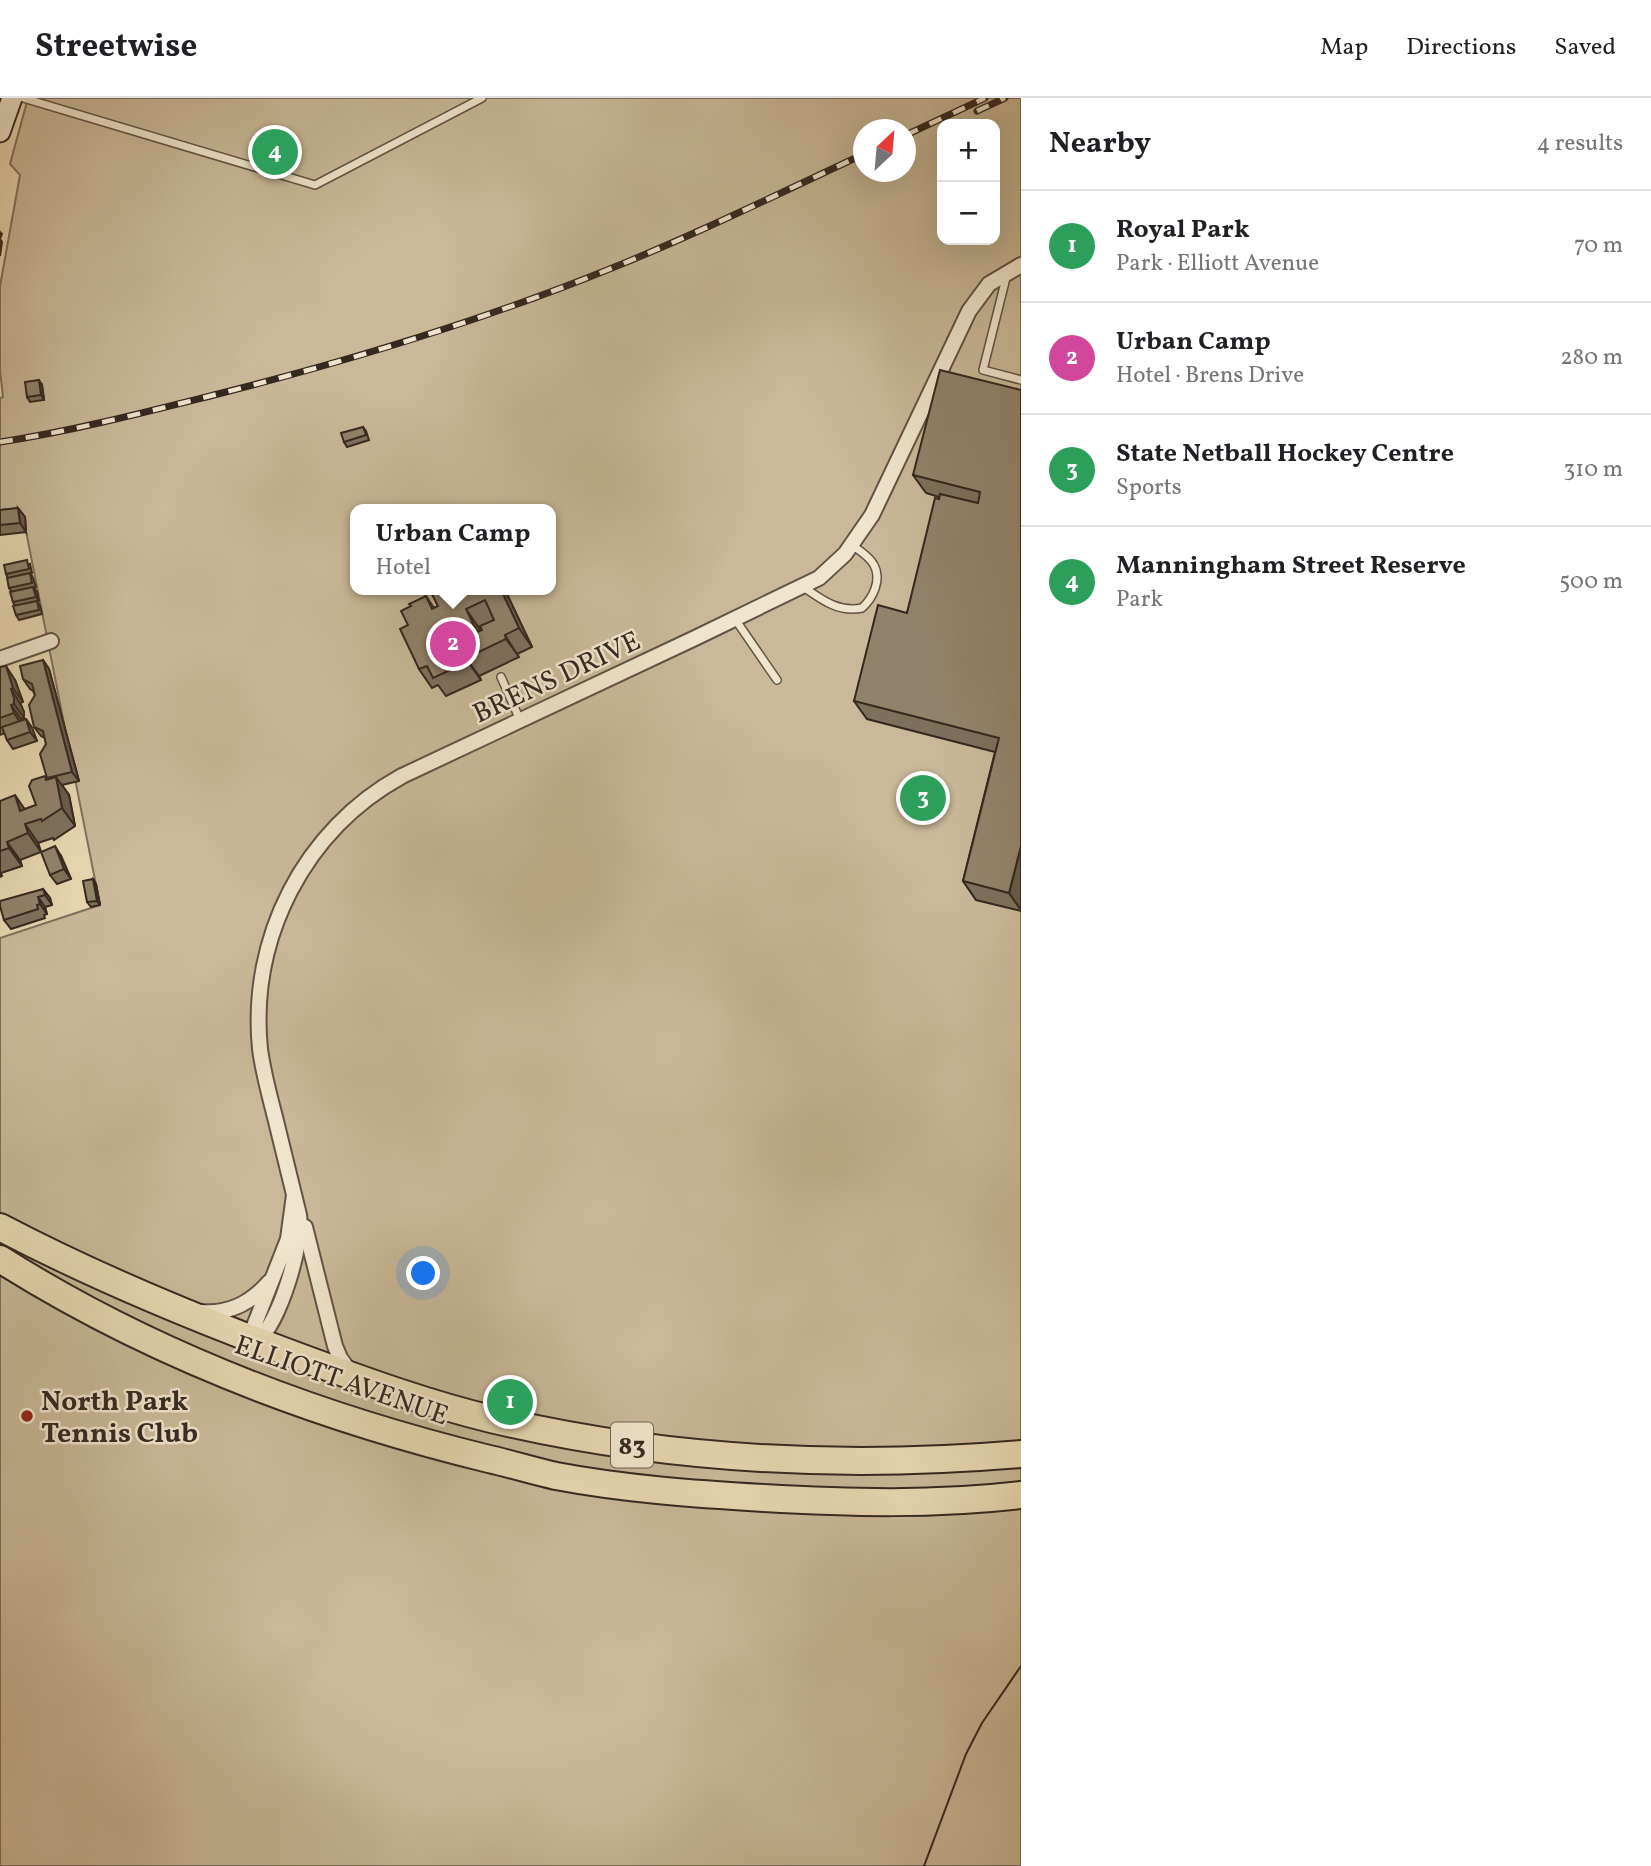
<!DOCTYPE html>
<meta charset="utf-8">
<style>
:root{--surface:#fff;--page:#f6f6f6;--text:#202124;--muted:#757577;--line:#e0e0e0;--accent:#0b8043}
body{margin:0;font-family:Vollkorn,serif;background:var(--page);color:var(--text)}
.controls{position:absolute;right:21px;top:21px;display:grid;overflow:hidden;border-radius:14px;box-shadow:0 7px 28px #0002}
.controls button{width:63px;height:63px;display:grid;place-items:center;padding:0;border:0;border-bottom:2px solid var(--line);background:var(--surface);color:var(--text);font:35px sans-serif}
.compass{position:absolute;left:853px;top:21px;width:63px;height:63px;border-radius:50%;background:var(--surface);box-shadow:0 7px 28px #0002;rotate:26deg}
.you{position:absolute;left:424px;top:1176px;width:24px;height:24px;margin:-18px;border:5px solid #fff;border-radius:50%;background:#1a73e8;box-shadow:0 0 0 10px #1a73e833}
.badge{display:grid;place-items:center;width:46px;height:46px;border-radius:50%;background:var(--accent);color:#fff;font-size:23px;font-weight:700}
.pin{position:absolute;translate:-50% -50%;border:4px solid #fff;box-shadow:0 2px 7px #0006}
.popup{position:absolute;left:350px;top:406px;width:206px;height:91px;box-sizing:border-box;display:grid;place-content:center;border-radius:14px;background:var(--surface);filter:drop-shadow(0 2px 5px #0005);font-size:23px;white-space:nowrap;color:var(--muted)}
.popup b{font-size:26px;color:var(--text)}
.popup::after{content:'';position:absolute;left:50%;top:100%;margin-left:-14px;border:14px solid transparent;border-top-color:var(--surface)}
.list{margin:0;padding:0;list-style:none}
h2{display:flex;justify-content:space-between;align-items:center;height:91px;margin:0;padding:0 28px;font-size:30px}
h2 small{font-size:23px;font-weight:400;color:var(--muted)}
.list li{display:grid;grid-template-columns:46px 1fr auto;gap:21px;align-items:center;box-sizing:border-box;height:112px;padding:0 28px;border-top:2px solid var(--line)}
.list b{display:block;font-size:26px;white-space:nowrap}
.list p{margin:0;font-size:23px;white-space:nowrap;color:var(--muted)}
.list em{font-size:23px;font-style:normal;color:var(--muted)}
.map{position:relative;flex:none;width:1021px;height:1768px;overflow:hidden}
header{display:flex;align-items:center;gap:42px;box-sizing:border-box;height:98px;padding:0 35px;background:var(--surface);border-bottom:2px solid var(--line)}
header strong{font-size:33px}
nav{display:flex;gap:38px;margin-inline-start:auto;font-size:24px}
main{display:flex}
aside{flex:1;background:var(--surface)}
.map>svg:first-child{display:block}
.green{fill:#c9b998;stroke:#7e715c;stroke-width:2;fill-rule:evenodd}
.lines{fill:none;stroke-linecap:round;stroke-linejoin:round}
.lane-casing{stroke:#615444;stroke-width:10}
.street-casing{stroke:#615444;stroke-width:18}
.secondary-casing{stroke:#342920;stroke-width:23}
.highway-casing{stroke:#342920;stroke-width:30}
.lane{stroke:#efe5cc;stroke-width:7}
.street{stroke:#efe5cc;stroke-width:14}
.secondary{stroke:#efe5cc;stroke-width:19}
.highway{stroke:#e7d7b0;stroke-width:26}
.tram{stroke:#342920;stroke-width:2}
.rail-casing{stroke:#342920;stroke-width:7}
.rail{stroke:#efe5cc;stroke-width:4.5;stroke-dasharray:13;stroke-linecap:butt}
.wall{fill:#7d715c;stroke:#342920;stroke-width:2}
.shaded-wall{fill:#665c4b;stroke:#342920;stroke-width:2}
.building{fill:#91836b;stroke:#342920;stroke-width:2;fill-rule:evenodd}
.poi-dot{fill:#8f2418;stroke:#efe5cc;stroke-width:2.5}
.labels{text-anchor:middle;stroke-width:5;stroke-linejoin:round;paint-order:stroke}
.shield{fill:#efe5cc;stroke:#6c6154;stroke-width:2}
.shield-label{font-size:26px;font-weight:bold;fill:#342920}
.street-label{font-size:28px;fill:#342920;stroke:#efe5cc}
.poi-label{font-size:28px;font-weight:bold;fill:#342920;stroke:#efe5cc;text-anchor:start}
</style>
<header>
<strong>Streetwise</strong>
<nav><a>Map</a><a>Directions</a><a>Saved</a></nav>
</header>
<main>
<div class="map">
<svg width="1021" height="1768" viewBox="0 0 1021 1768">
<rect width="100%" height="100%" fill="#e7d7b0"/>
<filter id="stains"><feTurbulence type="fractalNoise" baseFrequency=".00286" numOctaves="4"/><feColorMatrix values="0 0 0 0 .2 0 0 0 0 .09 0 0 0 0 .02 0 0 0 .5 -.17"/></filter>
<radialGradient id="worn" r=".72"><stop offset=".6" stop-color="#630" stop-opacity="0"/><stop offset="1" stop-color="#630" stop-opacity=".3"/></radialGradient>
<!-- green -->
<path class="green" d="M 28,0 L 1021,0 L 1021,1768 L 0,1768 L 0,840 L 100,807 L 23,418 L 0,421 L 0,300 L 3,299 L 0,272 L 0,188 L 20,77 L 10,66 ZM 942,26 L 995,26 L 995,142 L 942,142 ZM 864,32 L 906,32 L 906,74 L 864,74 ZM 355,411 L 551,411 L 551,492 L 355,492 Z"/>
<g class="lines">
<defs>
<g id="lane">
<path d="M 23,0 L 315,87 L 482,0"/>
<path d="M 1007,176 L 983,272 L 1021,282"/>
<path d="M 802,488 C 821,501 838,515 862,510 C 873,500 882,482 874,467 C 870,459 859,452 852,447"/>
<path d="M 735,521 L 777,582"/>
<path d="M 501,579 L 520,622"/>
</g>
<g id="street">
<path d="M 0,561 L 51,543"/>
<path d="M 294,1097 L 288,1141 L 254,1228 L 257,1243 C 279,1227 304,1144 299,1117 C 291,1084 283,1052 275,1019 C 269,996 263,974 260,951 C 249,840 304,732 402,678 L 693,541 L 819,480 L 845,456 L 872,417 L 969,213 L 989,186 L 1021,167"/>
<path d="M 305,1129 L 335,1248 L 340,1260 L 351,1275"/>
<path d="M 202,1214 C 230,1216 251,1205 269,1184"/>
</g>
<path id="secondary" d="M 0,34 L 12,0"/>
<g id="highway">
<path d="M 0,1129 C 99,1181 204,1224 308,1262 C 368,1284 429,1306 491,1321 C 664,1362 844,1371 1021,1356"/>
<path d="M 0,1161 C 150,1256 317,1319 489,1361 C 511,1366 534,1373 556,1378 C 625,1391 695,1396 764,1400 C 850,1405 936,1407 1021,1397"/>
</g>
</defs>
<!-- lane casing -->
<use href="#lane" class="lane-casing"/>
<!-- street casing -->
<use href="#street" class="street-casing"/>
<!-- secondary casing -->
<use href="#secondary" class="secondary-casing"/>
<!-- highway casing -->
<use href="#highway" class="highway-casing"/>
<!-- lane -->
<use href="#lane" class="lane"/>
<!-- street -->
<use href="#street" class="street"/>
<!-- secondary -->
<use href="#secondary" class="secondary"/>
<!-- highway -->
<use href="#highway" class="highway"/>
<!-- tram -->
<path class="tram" d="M 924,1768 L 966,1656 L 982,1625 L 1021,1568"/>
<defs>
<g id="rail">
<path d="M 977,13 L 1005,0"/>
<path d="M 906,37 L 985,0"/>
<path d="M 0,344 C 73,333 146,314 218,296 C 352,262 484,222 612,170 C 697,136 780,95 864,56"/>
</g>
</defs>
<!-- rail casing -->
<use href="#rail" class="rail-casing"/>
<!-- rail -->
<use href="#rail" class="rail"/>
</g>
<!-- wall -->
<g class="wall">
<path d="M 42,287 L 44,302 L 30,304 L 27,299 Z"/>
<path d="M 1021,292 L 1021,813 L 976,802 L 963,783 L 995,654 L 867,621 L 854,603 L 907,515 L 939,401 L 939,399 L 926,395 L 913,377 Z"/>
<path d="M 363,329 L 366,333 L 369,342 L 347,349 L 344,344 Z"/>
<path d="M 18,410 L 25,419 L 26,434 L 0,437 L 0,412 Z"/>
<path d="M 30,466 L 32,475 L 31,476 L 33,480 L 36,489 L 34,490 L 37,494 L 39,503 L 37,504 L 40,507 L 42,516 L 19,522 L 16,517 L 15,508 L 13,504 L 12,494 L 9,490 L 8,480 L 6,476 Z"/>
<path d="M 430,492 L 452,492 L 458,501 L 506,494 L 532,549 L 517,556 L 519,559 L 479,578 L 481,582 L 446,598 L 438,587 L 432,590 L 419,571 L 408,527 L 411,508 L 426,498 L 434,510 L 438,508 Z"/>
<path d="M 43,562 L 49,571 L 79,683 L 62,687 L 69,697 L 75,728 L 54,742 L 53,740 L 38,745 L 41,754 L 20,762 L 22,768 L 1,775 L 2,778 L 0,779 L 0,703 L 25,711 L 36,707 L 47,680 L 46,646 L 45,640 L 41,638 L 34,629 L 35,597 L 33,593 L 30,591 L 23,581 Z"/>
<path d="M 0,569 L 15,582 L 23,604 L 20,605 L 24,614 L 24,620 L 21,621 L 21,622 L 26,621 L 32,630 L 37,643 L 13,651 L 7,642 L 5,635 L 0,637 Z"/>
<path d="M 61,758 L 71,781 L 57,786 L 50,777 Z"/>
<path d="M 93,781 L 96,786 L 100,807 L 91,809 L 87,804 Z"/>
<path d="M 43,791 L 50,800 L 52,807 L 45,809 L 47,816 L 44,817 L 45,820 L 11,831 L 4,822 Z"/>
</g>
<!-- shaded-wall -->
<g class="shaded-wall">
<path d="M 0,134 L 2,136 L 0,141 L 2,144 L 0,158 Z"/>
<path d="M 39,282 L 42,287 L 44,302 L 41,297 Z"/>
<path d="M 18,410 L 25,419 L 26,434 L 20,425 Z"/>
<path d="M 33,489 L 37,494 L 39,503 L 36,499 Z"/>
<path d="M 450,492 L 452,492 L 459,502 L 455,502 Z"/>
<path d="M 501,492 L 505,492 L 506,494 L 532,549 L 519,530 Z"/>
<path d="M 466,511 L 479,530 L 487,547 L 474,528 Z"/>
<path d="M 505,537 L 517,556 L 519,559 L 506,541 Z"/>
<path d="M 466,560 L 479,578 L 481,582 L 468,564 Z"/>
<path d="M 43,562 L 49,571 L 79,683 L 72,674 Z"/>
<path d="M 6,568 L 15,582 L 23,604 L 13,590 Z"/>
<path d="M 11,591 L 20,605 L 24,614 L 24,620 L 14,606 Z"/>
<path d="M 11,607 L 21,621 L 23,629 L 14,615 Z"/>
<path d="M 26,621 L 32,630 L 37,643 L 30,634 Z"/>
<path d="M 56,679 L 69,697 L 75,728 L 62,710 Z"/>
<path d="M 15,697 L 28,716 L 20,713 Z"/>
<path d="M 25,726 L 38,745 L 41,754 L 28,735 Z"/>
<path d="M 7,744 L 20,762 L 22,768 L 9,750 Z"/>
<path d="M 55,748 L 61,758 L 71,781 L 64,771 Z"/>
<path d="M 1021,748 L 1021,812 L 1009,795 Z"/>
<path d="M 93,781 L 96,786 L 100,807 L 97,803 Z"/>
<path d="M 43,791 L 50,800 L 52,807 L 45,797 Z"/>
<path d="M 38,799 L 45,809 L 47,816 L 40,806 Z"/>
</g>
<!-- building -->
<g class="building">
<path d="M 940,272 L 1021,292 L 1021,748 L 1009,795 L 963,783 L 999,640 L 854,603 L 878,507 L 907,515 L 935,400 L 939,401 L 940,396 L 978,405 L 980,394 L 913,377 Z"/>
<path d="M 39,282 L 41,297 L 27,299 L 25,284 Z"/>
<path d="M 363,329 L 366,337 L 344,344 L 341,335 Z"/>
<path d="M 18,410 L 20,425 L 0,427 L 0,412 Z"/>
<path d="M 27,462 L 29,471 L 6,476 L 4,467 Z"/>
<path d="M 30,475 L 32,485 L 9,490 L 7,480 Z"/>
<path d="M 33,489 L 36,499 L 13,504 L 10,494 Z"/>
<path d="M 430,492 L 450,492 L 455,502 L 459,501 L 455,492 L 501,492 L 519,530 L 505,537 L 506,541 L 466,560 L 468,564 L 433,580 L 427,568 L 419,571 L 400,531 L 408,527 L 401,513 L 411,508 L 409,506 L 426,498 L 432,511 L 438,508 ZM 485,502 L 494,522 L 480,528 L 482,532 L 471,537 L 468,531 L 474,528 L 466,511 Z"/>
<path d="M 37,503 L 39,512 L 16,517 L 13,508 Z"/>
<path d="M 43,562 L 72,674 L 47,680 L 40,656 L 46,646 L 43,633 L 34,629 L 29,607 L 35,597 L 32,586 L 23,581 L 20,568 Z"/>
<path d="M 6,568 L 13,590 L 11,591 L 14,600 L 14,606 L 11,607 L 14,615 L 0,620 L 0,569 Z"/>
<path d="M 26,621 L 30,634 L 7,642 L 2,629 Z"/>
<path d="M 45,678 L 46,682 L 56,679 L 62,710 L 42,723 L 41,721 L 25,726 L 28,735 L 7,744 L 9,750 L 0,753 L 0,703 L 15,697 L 20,713 L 36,707 L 29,688 L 32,682 Z"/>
<path d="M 55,748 L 64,771 L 50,777 L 41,754 Z"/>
<path d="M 93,781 L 97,803 L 87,804 L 83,783 Z"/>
<path d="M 43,791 L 45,797 L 38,799 L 40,806 L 37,807 L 38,811 L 4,822 L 0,808 L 0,803 Z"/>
</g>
<!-- markers -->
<circle class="poi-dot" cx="27" cy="1318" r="7"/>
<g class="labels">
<!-- shield labels -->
<rect class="shield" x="611" y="1324.5" width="42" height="45" rx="5"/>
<g class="shield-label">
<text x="632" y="1356">83</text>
</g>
<!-- street labels -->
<g class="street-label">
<text transform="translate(556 578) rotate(-25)" y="10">BRENS DRIVE</text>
<text transform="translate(342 1281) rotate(19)" y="10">ELLIOTT AVENUE</text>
</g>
<!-- poi labels -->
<g class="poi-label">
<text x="41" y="1312">North Park<tspan x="41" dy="32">Tennis Club</tspan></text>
</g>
</g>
<rect width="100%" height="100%" filter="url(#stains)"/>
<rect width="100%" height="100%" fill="url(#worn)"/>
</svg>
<div class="controls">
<button>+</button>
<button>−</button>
</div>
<svg class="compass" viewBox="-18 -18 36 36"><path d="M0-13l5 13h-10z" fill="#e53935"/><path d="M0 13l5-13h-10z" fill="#757577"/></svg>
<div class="you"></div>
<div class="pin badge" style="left:510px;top:1304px;background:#2e9e5b">1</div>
<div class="pin badge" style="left:453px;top:546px;background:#d1479c">2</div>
<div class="popup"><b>Urban Camp</b>Hotel</div>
<div class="pin badge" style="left:923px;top:700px;background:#2e9e5b">3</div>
<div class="pin badge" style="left:275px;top:54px;background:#2e9e5b">4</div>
</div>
<aside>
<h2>Nearby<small>4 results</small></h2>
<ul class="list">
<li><span class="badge" style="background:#2e9e5b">1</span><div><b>Royal Park</b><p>Park · Elliott Avenue</p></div><em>70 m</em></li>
<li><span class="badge" style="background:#d1479c">2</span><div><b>Urban Camp</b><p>Hotel · Brens Drive</p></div><em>280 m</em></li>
<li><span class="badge" style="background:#2e9e5b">3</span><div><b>State Netball Hockey Centre</b><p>Sports</p></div><em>310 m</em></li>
<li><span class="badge" style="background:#2e9e5b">4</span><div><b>Manningham Street Reserve</b><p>Park</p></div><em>500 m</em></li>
</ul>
</aside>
</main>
